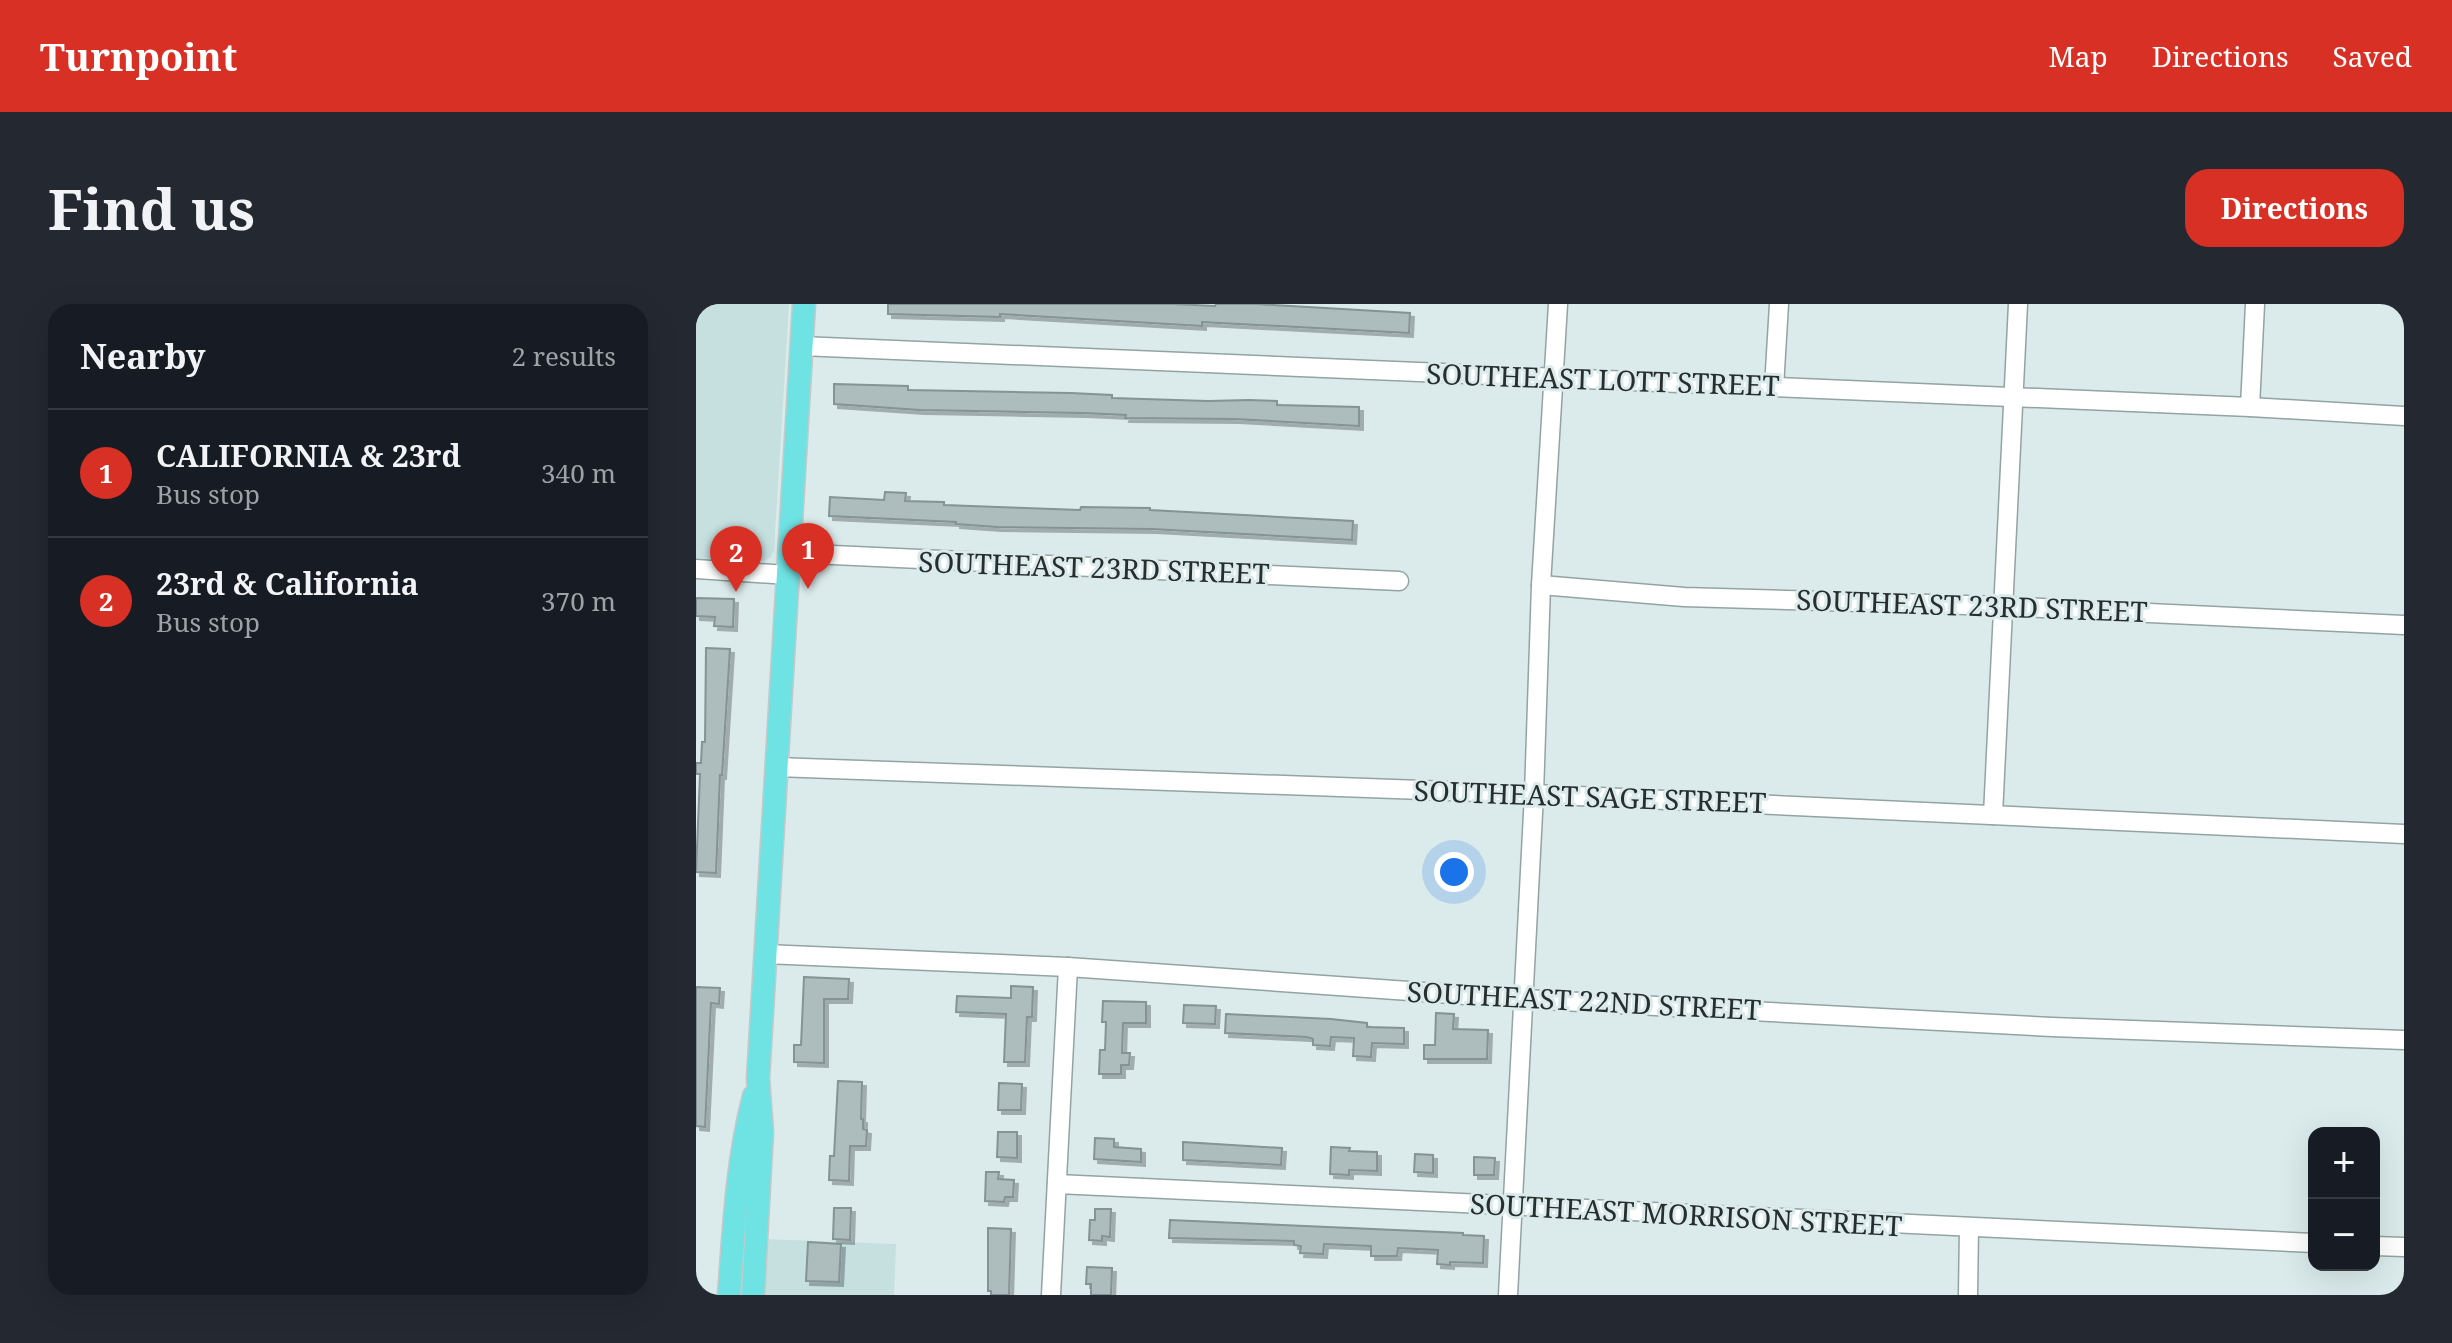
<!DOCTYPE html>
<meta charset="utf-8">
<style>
:root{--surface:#171b24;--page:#242831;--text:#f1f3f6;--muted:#9ea1a6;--line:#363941;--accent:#d93025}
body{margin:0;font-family:"Noto Serif",serif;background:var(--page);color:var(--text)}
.controls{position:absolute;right:24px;bottom:24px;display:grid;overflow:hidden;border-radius:16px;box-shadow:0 8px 32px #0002}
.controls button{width:72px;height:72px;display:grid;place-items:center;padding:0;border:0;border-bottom:2px solid var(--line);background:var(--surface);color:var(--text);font:40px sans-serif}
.you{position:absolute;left:758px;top:568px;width:28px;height:28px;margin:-20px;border:6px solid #fff;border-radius:50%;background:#1a73e8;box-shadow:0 0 0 12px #1a73e833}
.badge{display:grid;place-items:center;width:52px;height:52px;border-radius:50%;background:var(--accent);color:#fff;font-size:26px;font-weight:700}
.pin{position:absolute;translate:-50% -66px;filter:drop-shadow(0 2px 4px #0008)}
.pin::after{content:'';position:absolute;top:42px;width:28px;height:24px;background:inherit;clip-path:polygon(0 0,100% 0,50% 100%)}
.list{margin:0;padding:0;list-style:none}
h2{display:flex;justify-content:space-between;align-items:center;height:104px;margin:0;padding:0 32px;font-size:34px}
h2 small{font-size:26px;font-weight:400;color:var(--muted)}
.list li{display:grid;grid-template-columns:52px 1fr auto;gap:24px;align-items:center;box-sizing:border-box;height:128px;padding:0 32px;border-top:2px solid var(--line)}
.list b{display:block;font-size:30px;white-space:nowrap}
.list p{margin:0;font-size:26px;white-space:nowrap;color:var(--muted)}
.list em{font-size:26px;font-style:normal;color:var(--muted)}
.map{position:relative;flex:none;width:1708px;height:991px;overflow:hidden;border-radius:24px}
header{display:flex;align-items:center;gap:48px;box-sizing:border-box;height:112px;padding:0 40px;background:var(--accent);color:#fff}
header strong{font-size:38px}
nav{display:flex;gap:44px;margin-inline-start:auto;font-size:28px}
.intro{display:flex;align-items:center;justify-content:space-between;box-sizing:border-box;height:192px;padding:0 48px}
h1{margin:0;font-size:56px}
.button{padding:20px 36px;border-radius:24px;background:var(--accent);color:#fff;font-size:28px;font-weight:700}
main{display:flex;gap:48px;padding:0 48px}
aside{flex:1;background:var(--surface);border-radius:24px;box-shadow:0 8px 32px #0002}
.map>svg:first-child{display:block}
.built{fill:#c6e0df}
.building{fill:#adbdbd;stroke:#849393;stroke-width:2;filter:url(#shadow)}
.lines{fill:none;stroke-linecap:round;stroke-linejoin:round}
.minor-casing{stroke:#93a3a3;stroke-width:21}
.major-casing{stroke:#c7c9c9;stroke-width:25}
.minor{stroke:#fff;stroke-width:18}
.major{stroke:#6fe2e3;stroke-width:22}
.labels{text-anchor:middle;stroke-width:6;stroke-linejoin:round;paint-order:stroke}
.street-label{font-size:28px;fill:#282e2e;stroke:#dbebeb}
</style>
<header>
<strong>Turnpoint</strong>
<nav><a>Map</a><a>Directions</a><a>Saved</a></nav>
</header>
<div class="intro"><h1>Find us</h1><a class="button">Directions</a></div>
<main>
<aside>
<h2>Nearby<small>2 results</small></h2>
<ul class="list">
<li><span class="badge">1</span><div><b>CALIFORNIA &amp; 23rd</b><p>Bus stop</p></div><em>340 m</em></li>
<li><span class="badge">2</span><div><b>23rd &amp; California</b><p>Bus stop</p></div><em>370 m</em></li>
</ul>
</aside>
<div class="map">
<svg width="1708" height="991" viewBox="0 0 1708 991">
<defs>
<filter id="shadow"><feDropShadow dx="4" dy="4" stdDeviation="0" flood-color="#0004"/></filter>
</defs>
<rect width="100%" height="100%" fill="#dbebeb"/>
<!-- built -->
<g class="built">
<path d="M 0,0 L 93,0 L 78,246 L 75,253 L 68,257 L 0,254 Z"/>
<path d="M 68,935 L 200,940 L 198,991 L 65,991 Z"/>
</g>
<!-- building -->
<g class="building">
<path d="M 192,0 L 478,0 L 519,2 L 520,0 L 560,0 L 714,9 L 713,29 L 506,18 L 506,22 L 304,10 L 304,13 L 192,10 Z"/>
<path d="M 138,80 L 212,82 L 212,86 L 375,89 L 416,91 L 416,94 L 512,97 L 553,96 L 581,97 L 581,101 L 663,103 L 663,122 L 539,115 L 429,114 L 430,111 L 387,109 L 224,106 L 138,100 Z"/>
<path d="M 189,188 L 210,189 L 209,197 L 248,198 L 248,201 L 384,206 L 385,203 L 454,204 L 454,206 L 657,217 L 656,236 L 456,225 L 301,223 L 260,220 L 260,218 L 133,212 L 134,193 L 188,196 Z"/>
<path d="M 0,294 L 38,295 L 37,323 L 18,322 L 19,313 L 0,312 Z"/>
<path d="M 10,344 L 34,345 L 26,471 L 24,471 L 20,569 L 0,568 L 4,470 L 0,470 L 0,459 L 5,459 L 6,438 L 9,438 Z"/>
<path d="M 108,673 L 153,675 L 152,695 L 128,695 L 128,759 L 98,758 L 98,741 L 105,741 Z"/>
<path d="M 315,682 L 337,683 L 336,713 L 331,713 L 329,758 L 308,758 L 310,710 L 260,708 L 261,692 L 315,694 Z"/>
<path d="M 0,683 L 24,684 L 23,700 L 15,699 L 9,823 L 0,822 Z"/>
<path d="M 407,697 L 450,698 L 450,719 L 427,719 L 426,749 L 434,749 L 433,761 L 425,761 L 425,770 L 403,770 L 404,746 L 409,746 L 410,718 L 406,718 Z"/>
<path d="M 488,701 L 520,702 L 519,720 L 487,719 Z"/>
<path d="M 740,709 L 758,710 L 757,725 L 792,726 L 791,755 L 728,755 L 728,741 L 739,741 Z"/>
<path d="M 530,710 L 635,715 L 671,719 L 671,723 L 708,724 L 708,740 L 676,739 L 675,753 L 657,752 L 658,734 L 635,733 L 634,742 L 617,741 L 617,735 L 611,733 L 529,729 Z"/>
<path d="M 142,777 L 166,778 L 165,815 L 167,815 L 167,825 L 171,826 L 170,842 L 154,842 L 153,877 L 133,876 L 134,852 L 138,852 Z"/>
<path d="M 303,779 L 326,780 L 325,806 L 302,806 Z"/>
<path d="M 302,828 L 321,828 L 321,854 L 301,853 Z"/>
<path d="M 399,834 L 418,835 L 418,843 L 445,845 L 445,858 L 398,855 Z"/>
<path d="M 487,838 L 586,844 L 585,861 L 487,856 Z"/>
<path d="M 635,843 L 654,844 L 653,847 L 681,848 L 681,867 L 653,866 L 653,871 L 634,870 Z"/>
<path d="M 719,850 L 737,851 L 737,869 L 718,868 Z"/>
<path d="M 778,853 L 799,854 L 798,871 L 778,871 Z"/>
<path d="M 290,868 L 303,868 L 302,875 L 318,876 L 317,893 L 309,893 L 308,898 L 289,897 Z"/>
<path d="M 138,904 L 155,904 L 154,936 L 137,935 Z"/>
<path d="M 399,905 L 415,905 L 414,933 L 406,932 L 406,937 L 393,936 L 394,916 L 399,916 Z"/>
<path d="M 474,916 L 767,929 L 767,931 L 788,932 L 787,959 L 754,958 L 754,961 L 741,960 L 742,946 L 702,944 L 701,952 L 675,952 L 675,942 L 628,940 L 627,950 L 604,949 L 605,942 L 598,941 L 598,937 L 473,934 Z"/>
<path d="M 292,924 L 315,925 L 313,991 L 295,991 L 295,987 L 292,987 Z"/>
<path d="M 112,938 L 145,940 L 143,978 L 110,977 Z"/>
<path d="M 391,963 L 416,964 L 415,991 L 395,991 L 395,980 L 390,980 Z"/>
</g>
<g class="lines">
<defs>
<g id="minor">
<path d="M 105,42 L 1554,103 L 1708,112"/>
<path d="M 1078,83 L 1083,0"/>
<path d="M 1554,103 L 1559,0"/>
<path d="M 93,249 L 703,277"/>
<path d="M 0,265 L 92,271"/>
<path d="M 845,281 L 988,293 L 1306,302 L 1708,321"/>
<path d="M 80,463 L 838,490 L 1708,530"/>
<path d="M 1297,511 L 1322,0"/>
<path d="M 69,650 L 372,663 L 827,695 L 1356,723 L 1708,736"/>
<path d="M 361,880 L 1618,939"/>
<path d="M 1678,942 L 1708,943"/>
<path d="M 355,991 L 372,663"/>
<path d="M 812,991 L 838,490 L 845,281 L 862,0"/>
<path d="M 1272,991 L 1273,924"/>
</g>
<g id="major">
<path d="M 33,991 C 38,924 41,857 58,792"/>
<path d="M 57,991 L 66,828 L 62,775 L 108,0"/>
</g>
</defs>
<!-- minor casing -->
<use href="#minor" class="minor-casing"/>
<!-- major casing -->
<use href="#major" class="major-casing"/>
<!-- minor -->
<use href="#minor" class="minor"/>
<!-- major -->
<use href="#major" class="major"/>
</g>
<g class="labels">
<!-- street labels -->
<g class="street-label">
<text transform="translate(907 76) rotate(2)" y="10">SOUTHEAST LOTT STREET</text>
<text transform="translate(398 264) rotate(2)" y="10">SOUTHEAST 23RD STREET</text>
<text transform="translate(1276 302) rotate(2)" y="10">SOUTHEAST 23RD STREET</text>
<text transform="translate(894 493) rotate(2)" y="10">SOUTHEAST SAGE STREET</text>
<text transform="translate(888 697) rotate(3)" y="10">SOUTHEAST 22ND STREET</text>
<text transform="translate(990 911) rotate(3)" y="10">SOUTHEAST MORRISON STREET</text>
</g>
</g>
</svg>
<div class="controls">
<button>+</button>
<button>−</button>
</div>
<div class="you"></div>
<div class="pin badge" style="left:112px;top:285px">1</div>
<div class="pin badge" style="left:40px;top:288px">2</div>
</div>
</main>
